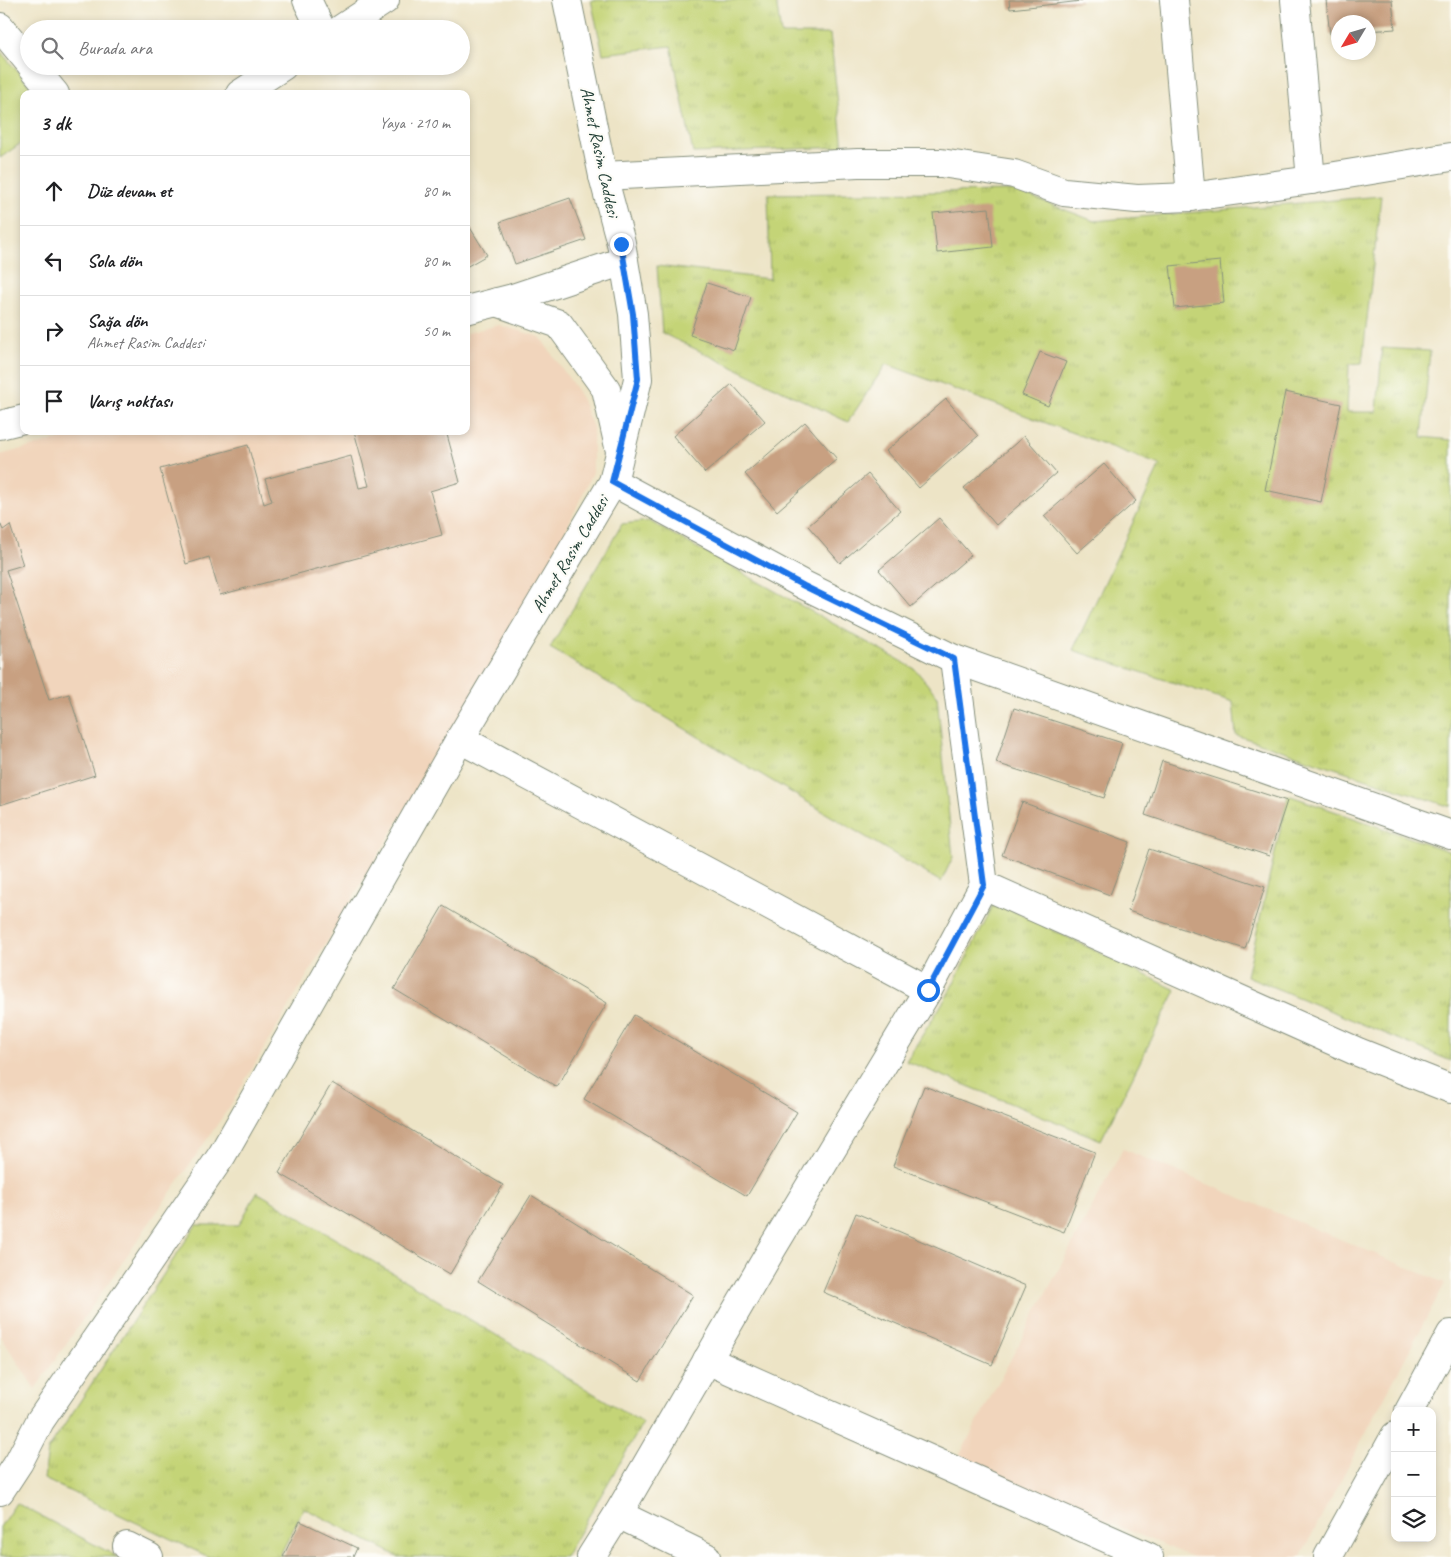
<!DOCTYPE html>
<html lang="tr">
<meta charset="utf-8">
<style>
:root{--surface:#fff;--page:#f6f6f6;--text:#202124;--muted:#757577;--line:#e0e0e0}
body{margin:0;font-family:Caveat,sans-serif;background:var(--page);color:var(--text)}
.controls{position:absolute;right:15px;bottom:15px;display:grid;overflow:hidden;border-radius:10px;box-shadow:0 2px 8px #0003}
.controls button{width:45px;height:45px;display:grid;place-items:center;padding:0;border:0;border-bottom:1px solid var(--line);background:var(--surface);color:var(--text);font:25px sans-serif}
.compass{position:absolute;left:1331px;top:15px;width:45px;height:45px;border-radius:50%;background:var(--surface);box-shadow:0 2px 8px #0003;rotate:232deg}
.stop{position:absolute;width:15px;height:15px;margin:-11px;border:4px solid #1a73e8;border-radius:50%;background:#fff}
.stop.end{background:#1a73e8;border-color:#fff;box-shadow:0 1px 5px #0008}
.list{margin:0;padding:0;list-style:none}
h2{display:flex;justify-content:space-between;align-items:center;height:65px;margin:0;padding:0 20px;font-size:21px}
h2 small{font-size:16px;font-weight:400;color:var(--muted)}
.list li{display:grid;grid-template-columns:32px 1fr auto;gap:15px;align-items:center;box-sizing:border-box;height:70px;padding:0 20px;border-top:1px solid var(--line)}
.list b{display:block;font-size:19px;white-space:nowrap}
.list p{margin:0;font-size:16px;white-space:nowrap;color:var(--muted)}
.list em{font-size:16px;font-style:normal;color:var(--muted)}
.icon{flex:none;width:28px;height:28px;fill:none;stroke:currentColor;stroke-width:2;stroke-linecap:round;stroke-linejoin:round}
.map{position:relative;flex:none;width:1451px;height:1557px;overflow:hidden}
.search{position:absolute;background:var(--surface);box-shadow:0 2px 8px #0003;left:20px;top:20px;width:450px;height:55px;display:flex;align-items:center;gap:12px;box-sizing:border-box;padding:0 18px;border-radius:28px;color:var(--muted);font-size:19px}
.panel{position:absolute;background:var(--surface);box-shadow:0 2px 8px #0003;left:20px;top:90px;width:450px;height:345px;border-radius:10px}
.map>svg:first-child{display:block}
.built{fill:#f1d5bc}
.grass{fill:url(#grass-tufts);stroke:#728856}
.park{fill:#c4d477;stroke:#728856}
.building{fill:#c8a081}
.lines{fill:none;stroke-linecap:round;stroke-linejoin:round}
.minor-casing{stroke:#86907d;stroke-width:30}
.minor{stroke:#fff;stroke-width:28}
.route{stroke:#1a73e8;stroke-width:6}
.labels{text-anchor:middle;stroke-width:4.5;stroke-linejoin:round;paint-order:stroke}
.street-label{font-size:18px;fill:#1f3d34;stroke:#fdfcf7}
</style>
<div class="map">
<svg width="1451" height="1557" viewBox="0 0 1451 1557">
<defs>
<pattern id="grass-tufts" width="24" height="20" patternUnits="userSpaceOnUse" patternTransform="scale(1.25)"><rect width="24" height="20" fill="#c4d477"/><path d="M3 7l-1-3M5 7V3M7 7l1-3M15 17l-1-3M17 17v-4M19 17l1-3" fill="none" stroke="#a8b768"/></pattern>
</defs>
<rect width="100%" height="100%" fill="#fdfcf7"/>
<filter id="ink" filterUnits="userSpaceOnUse"><feTurbulence type="fractalNoise" baseFrequency=".02" numOctaves="2"/><feDisplacementMap in="SourceGraphic" scale="10" xChannelSelector="R" yChannelSelector="G"/><feConvolveMatrix kernelMatrix="1 2 1 2 8 2 1 2 1" color-interpolation-filters="sRGB"/></filter>
<filter id="wash" filterUnits="userSpaceOnUse"><feTurbulence type="fractalNoise" baseFrequency=".0096" numOctaves="4" result="noise"/><feDisplacementMap in="SourceGraphic" scale="20" xChannelSelector="R" yChannelSelector="G"/><feGaussianBlur stdDeviation="1.12" result="paint"/><feColorMatrix in="noise" values="0 0 0 0 0 0 0 0 0 0 0 0 0 0 0 0 0 1.4 0 .05"/><feComposite in="paint" operator="in"/></filter>
<g filter="url(#wash)">
<rect width="100%" height="100%" fill="#ede4c6"/>
<!-- built -->
<g class="built">
<path d="M 499,325 L 540,337 L 579,393 L 593,428 L 593,472 L 551,562 L 230,1106 L 35,1389 L 0,1335 L 0,455 L 91,431 L 466,431 L 466,333 Z"/>
<path d="M 1123,1149 L 1445,1283 L 1300,1557 L 1193,1557 L 957,1460 Z"/>
</g>
<!-- grass -->
<g class="grass">
<path d="M 591,0 L 776,0 L 781,34 L 830,34 L 843,147 L 693,153 L 671,46 L 603,54 Z"/>
<path d="M 1017,191 L 1094,221 L 1381,196 L 1362,363 L 1349,364 L 1347,412 L 1377,412 L 1382,348 L 1430,351 L 1422,437 L 1451,440 L 1451,807 L 1236,735 L 1233,702 L 1073,650 L 1160,465 L 886,364 L 848,422 L 662,333 L 657,266 L 770,279 L 768,194 Z"/>
<path d="M 649,521 L 915,669 L 937,696 L 953,857 L 941,882 L 550,648 L 622,524 Z"/>
<path d="M 1288,795 L 1451,852 L 1451,1061 L 1247,976 Z"/>
<path d="M 995,902 L 1176,990 L 1101,1140 L 906,1061 L 947,996 Z"/>
<path d="M 257,1192 L 643,1423 L 565,1557 L 399,1557 L 304,1508 L 279,1557 L 209,1557 L 44,1479 L 48,1450 L 196,1225 L 239,1225 Z"/>
<path d="M 16,1503 L 118,1557 L 0,1557 L 0,1527 Z"/>
</g>
<!-- park -->
<path class="park" d="M 0,51 L 37,94 L 24,94 L 24,141 L 0,158 Z"/>
<g id="blocks">
<!-- building -->
<g class="building">
<path d="M 1009,0 L 1081,0 L 1082,1 L 1010,9 Z"/>
<path d="M 1326,0 L 1392,0 L 1395,29 L 1368,31 L 1368,22 L 1338,22 L 1338,34 L 1330,35 Z"/>
<path d="M 570,198 L 586,240 L 515,264 L 500,222 Z"/>
<path d="M 989,208 L 993,247 L 937,253 L 933,213 Z"/>
<path d="M 466,221 L 487,255 L 466,267 Z"/>
<path d="M 1220,261 L 1224,303 L 1175,308 L 1170,266 Z"/>
<path d="M 707,283 L 751,297 L 734,350 L 690,335 Z"/>
<path d="M 1040,352 L 1066,362 L 1048,406 L 1022,395 Z"/>
<path d="M 732,384 L 765,421 L 705,473 L 673,436 Z"/>
<path d="M 1285,392 L 1341,404 L 1321,502 L 1265,490 Z"/>
<path d="M 946,399 L 978,436 L 919,488 L 886,451 Z"/>
<path d="M 805,422 L 837,459 L 777,511 L 745,474 Z"/>
<path d="M 354,431 L 446,431 L 460,482 L 430,491 L 442,535 L 220,595 L 209,557 L 186,564 L 160,469 L 248,445 L 264,504 L 272,501 L 265,479 L 351,456 L 359,488 L 369,486 Z"/>
<path d="M 1024,436 L 1056,473 L 996,525 L 964,488 Z"/>
<path d="M 1104,464 L 1136,501 L 1077,553 L 1044,516 Z"/>
<path d="M 868,474 L 900,511 L 840,563 L 808,526 Z"/>
<path d="M 939,518 L 971,555 L 911,607 L 879,570 Z"/>
<path d="M 0,523 L 3,530 L 10,525 L 23,565 L 6,570 L 49,700 L 69,694 L 95,775 L 0,805 Z"/>
<path d="M 1014,708 L 1122,743 L 1104,798 L 996,763 Z"/>
<path d="M 1162,761 L 1287,801 L 1269,856 L 1145,815 Z"/>
<path d="M 1022,802 L 1130,842 L 1110,895 L 1002,855 Z"/>
<path d="M 1149,849 L 1265,887 L 1245,949 L 1128,911 Z"/>
<path d="M 443,906 L 607,1003 L 557,1087 L 394,989 Z"/>
<path d="M 634,1015 L 797,1112 L 747,1196 L 584,1099 Z"/>
<path d="M 332,1083 L 503,1185 L 450,1274 L 279,1173 Z"/>
<path d="M 924,1086 L 1095,1152 L 1064,1232 L 893,1166 Z"/>
<path d="M 531,1195 L 693,1295 L 640,1381 L 478,1281 Z"/>
<path d="M 856,1213 L 1026,1286 L 992,1365 L 823,1292 Z"/>
<path d="M 300,1521 L 357,1548 L 353,1557 L 283,1557 Z"/>
</g>
</g>
</g>
<g filter="url(#ink)">
<use href="#blocks" fill-opacity="0" stroke="#86907d" stroke-width="1"/>
<g class="lines">
<defs>
<g id="minor">
<path d="M 307,0 L 321,29"/>
<path d="M 1174,0 L 1191,197"/>
<path d="M 1295,0 L 1311,180"/>
<path d="M 0,27 L 29,62"/>
<path d="M 341,29 L 385,0"/>
<path d="M 32,66 L 55,94"/>
<path d="M 240,94 L 283,66"/>
<path d="M 603,176 L 858,163 L 941,163 L 1014,174 L 1064,192 L 1137,199 L 1191,197 L 1226,192 L 1311,180 L 1451,157"/>
<path d="M 497,302 L 559,324 L 606,389 L 619,447"/>
<path d="M 466,310 L 513,298 L 624,261"/>
<path d="M 0,425 L 24,419"/>
<path d="M 613,482 L 804,585 L 954,659 L 1451,835"/>
<path d="M 460,739 L 928,990"/>
<path d="M 984,885 L 1358,1052 L 1451,1089"/>
<path d="M 707,1360 L 1149,1557"/>
<path d="M 1409,1411 L 1451,1334"/>
<path d="M 0,1491 L 19,1462 L 40,1421 L 222,1155 L 460,739 L 613,482 L 638,379 L 633,314 L 621,243 L 603,176 L 567,0"/>
<path d="M 618,1514 L 706,1557"/>
<path d="M 127,1546 L 149,1557"/>
<path d="M 591,1557 L 618,1514 L 773,1247 L 928,990 L 984,885 L 954,659"/>
<path d="M 1328,1557 L 1395,1436"/>
</g>
</defs>
<!-- minor casing -->
<use href="#minor" class="minor-casing"/>
<!-- minor -->
<use href="#minor" class="minor"/>
</g>
</g>
<g class="lines" filter="url(#ink)">
<!-- route -->
<path class="route" d="M 621,244 L 633,314 L 638,379 L 612,482 L 804,586 L 954,659 L 984,885 L 928,990"/>
</g>
<g class="labels">
<!-- street labels -->
<g class="street-label">
<text transform="translate(600 152) rotate(78)" y="6">Ahmet Rasim Caddesi</text>
<text transform="translate(570 554) rotate(-59)" y="6">Ahmet Rasim Caddesi</text>
</g>
</g>
</svg>
<div class="controls">
<button>+</button>
<button>−</button>
<button><svg class="icon" aria-label="layers" viewBox="0 0 24 24"><path d="M12 4l9 5-9 5-9-5zM3 14l9 5 9-5"/></svg></button>
</div>
<svg class="compass" viewBox="-18 -18 36 36"><path d="M0-13l5 13h-10z" fill="#e53935"/><path d="M0 13l5-13h-10z" fill="#757577"/></svg>
<div class="stop" style="left:928px;top:990px"></div>
<div class="stop end" style="left:621px;top:244px"></div>
<div class="search"><svg class="icon" aria-label="search" viewBox="0 0 24 24"><circle cx="10" cy="10" r="6"/><path d="M15 15l6 6"/></svg>Burada ara</div>
<section class="panel">
<h2>3 dk<small>Yaya · 210 m</small></h2>
<ul class="list">
<li><svg class="icon" aria-label="ahead" viewBox="0 0 24 24"><path d="M12 20V5M6 11l6-6 6 6"/></svg><div><b>Düz devam et</b></div><em>80 m</em></li>
<li><svg class="icon" aria-label="left" viewBox="0 0 24 24"><path d="M17 20v-9H6M10 6l-5 5 5 5"/></svg><div><b>Sola dön</b></div><em>80 m</em></li>
<li><svg class="icon" aria-label="right" viewBox="0 0 24 24"><path d="M7 20v-9h11M14 6l5 5-5 5"/></svg><div><b>Sağa dön</b><p>Ahmet Rasim Caddesi</p></div><em>50 m</em></li>
<li><svg class="icon" aria-label="arrive" viewBox="0 0 24 24"><path d="M6 21V4h12l-3 4 3 4H6"/></svg><div><b>Varış noktası</b></div></li>
</ul>
</section>
</div>
